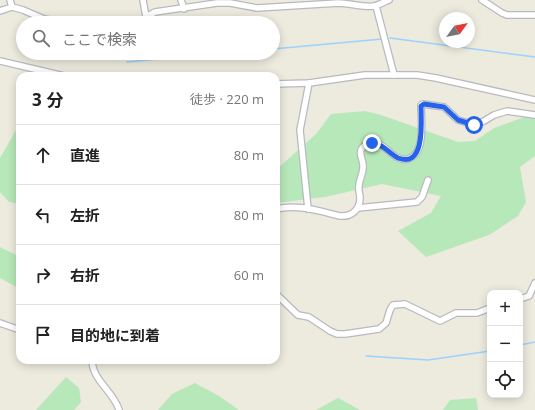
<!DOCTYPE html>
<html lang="ja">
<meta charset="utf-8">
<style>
:root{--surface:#fff;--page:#f6f6f6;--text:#222;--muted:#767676;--line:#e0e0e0}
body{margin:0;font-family:"Open Sans","Noto Sans JP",sans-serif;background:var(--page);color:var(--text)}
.controls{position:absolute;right:12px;bottom:12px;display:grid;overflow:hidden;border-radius:8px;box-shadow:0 2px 10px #0003}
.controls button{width:36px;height:36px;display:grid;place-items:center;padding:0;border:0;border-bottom:1px solid var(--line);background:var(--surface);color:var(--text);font:20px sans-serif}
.compass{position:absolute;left:439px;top:12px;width:36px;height:36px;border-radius:50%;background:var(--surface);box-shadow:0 2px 10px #0003;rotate:57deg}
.stop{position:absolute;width:12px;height:12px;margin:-9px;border:3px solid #2563eb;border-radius:50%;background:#fff}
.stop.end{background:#2563eb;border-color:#fff;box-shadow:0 1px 4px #0008}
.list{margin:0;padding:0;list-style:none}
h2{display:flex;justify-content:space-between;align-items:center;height:52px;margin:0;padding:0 16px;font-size:17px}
h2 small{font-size:13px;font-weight:400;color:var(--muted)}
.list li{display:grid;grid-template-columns:26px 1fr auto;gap:12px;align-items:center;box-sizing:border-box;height:60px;padding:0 16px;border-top:1px solid var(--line)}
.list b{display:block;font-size:15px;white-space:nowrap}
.list em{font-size:13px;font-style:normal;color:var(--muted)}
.icon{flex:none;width:22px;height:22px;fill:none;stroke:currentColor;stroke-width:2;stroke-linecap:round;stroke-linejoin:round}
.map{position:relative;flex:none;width:535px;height:410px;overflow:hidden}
.search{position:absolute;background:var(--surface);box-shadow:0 2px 10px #0003;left:16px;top:16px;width:264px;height:44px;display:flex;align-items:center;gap:10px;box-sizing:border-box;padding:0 14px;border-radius:22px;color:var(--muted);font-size:15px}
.panel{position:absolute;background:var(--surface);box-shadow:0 2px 10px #0003;left:16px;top:72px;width:264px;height:292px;border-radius:12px}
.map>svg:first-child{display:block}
.green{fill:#b7e8b9}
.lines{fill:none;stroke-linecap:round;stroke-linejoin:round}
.stream{stroke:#9cd2ff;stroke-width:1.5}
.minor-casing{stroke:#b7bac0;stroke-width:8}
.minor{stroke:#fff;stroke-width:5.5}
.route{stroke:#2563eb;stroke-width:5}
</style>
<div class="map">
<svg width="535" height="410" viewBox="0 0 535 410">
<rect width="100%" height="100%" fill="#edeade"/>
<!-- green -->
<g class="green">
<path d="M 365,111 L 381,115 L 458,142 L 475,141 L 494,128 L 535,113 L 535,156 L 520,167 L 526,202 L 518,216 L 489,235 L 426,257 L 398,231 L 431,213 L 441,196 L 382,184 L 325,197 L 276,203 L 276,170 L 316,134 L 331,114 Z"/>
<path d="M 20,123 L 20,204 L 9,202 L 0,192 L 0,158 Z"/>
<path d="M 0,247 L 20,257 L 20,289 L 0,278 Z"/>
<path d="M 66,377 L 79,388 L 81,402 L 74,410 L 36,410 Z"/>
<path d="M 195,383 L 219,396 L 239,410 L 158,410 L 172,394 Z"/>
<path d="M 338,398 L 360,410 L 316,410 Z"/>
<path d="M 476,398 L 478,410 L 443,410 L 450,400 Z"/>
</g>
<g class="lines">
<!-- stream -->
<g class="stream">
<path d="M 390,38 L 535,57"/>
<path d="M 273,49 L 382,39"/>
<path d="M 127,62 L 224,53"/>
<path d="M 520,345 L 535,342"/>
<path d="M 366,356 L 428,360 L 490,351"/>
</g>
<defs>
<g id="minor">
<path d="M 10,0 L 12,7"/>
<path d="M 143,0 L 146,17"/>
<path d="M 181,0 L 184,9"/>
<path d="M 482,0 L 502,13 L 507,15 L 535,15"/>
<path d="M 376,6 L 394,75"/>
<path d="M 0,11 L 12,7 L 23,10 L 44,19 L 67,23"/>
<path d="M 141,23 L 146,17 L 155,12 L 217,3 L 230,3 L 257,8 L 339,3 C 349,3 366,8 374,6 C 379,5 384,2 389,0"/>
<path d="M 0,61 L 64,76"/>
<path d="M 276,84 L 309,83 L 365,75 L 417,75 L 436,78 L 535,100"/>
<path d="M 358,208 L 417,202 L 422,197 L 428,180"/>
<path d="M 276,209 C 298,204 319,211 340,216 C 351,217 360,210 360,198 C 360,194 358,190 359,186 C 359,179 364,173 363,165 C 363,160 359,155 361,150 C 362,147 364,146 367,144 C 380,139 387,151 396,157 C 400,159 404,160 408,159 C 426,154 421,120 421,105 L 423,104 L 444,107 L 458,120 L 474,125 L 484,121 L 494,115 L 507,111 L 535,115"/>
<path d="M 308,209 L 300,130 L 309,83"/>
<path d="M 276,294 L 298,315 L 309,317 L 330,331 L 337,334 L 345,334 L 379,329 L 386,323 L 390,310 L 393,305 L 405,304 L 440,321 L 456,313 L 477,313 L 490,308"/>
<path d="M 520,299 L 529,296 L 535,283"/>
<path d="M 0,323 L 20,330"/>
<path d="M 92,360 C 92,380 114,392 119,410"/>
</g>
</defs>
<!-- minor casing -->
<use href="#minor" class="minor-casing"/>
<!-- minor -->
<use href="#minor" class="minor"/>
</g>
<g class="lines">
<!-- route -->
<path class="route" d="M 372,143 C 384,144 388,153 398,158 C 426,169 421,120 421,106 L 424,104 L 444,107 L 458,120 L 474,125"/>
</g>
</svg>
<div class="controls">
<button>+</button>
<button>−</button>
<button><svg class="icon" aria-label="locate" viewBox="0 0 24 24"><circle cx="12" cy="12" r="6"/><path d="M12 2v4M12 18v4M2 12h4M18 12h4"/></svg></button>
</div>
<svg class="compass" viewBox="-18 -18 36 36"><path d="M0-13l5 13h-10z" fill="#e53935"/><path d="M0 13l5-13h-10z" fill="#767676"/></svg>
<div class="stop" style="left:474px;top:125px"></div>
<div class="stop end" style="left:372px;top:143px"></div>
<div class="search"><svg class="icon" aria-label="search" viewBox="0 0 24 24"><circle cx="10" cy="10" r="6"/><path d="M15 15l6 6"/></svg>ここで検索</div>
<section class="panel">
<h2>3 分<small>徒歩 · 220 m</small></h2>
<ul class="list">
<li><svg class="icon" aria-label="ahead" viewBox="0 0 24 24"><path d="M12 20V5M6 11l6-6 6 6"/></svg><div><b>直進</b></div><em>80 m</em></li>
<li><svg class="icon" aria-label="left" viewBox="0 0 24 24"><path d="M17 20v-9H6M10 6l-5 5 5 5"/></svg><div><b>左折</b></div><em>80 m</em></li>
<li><svg class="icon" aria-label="right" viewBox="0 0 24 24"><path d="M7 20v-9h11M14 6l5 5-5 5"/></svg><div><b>右折</b></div><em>60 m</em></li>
<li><svg class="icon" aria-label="arrive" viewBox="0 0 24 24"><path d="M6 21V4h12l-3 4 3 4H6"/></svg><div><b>目的地に到着</b></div></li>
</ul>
</section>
</div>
